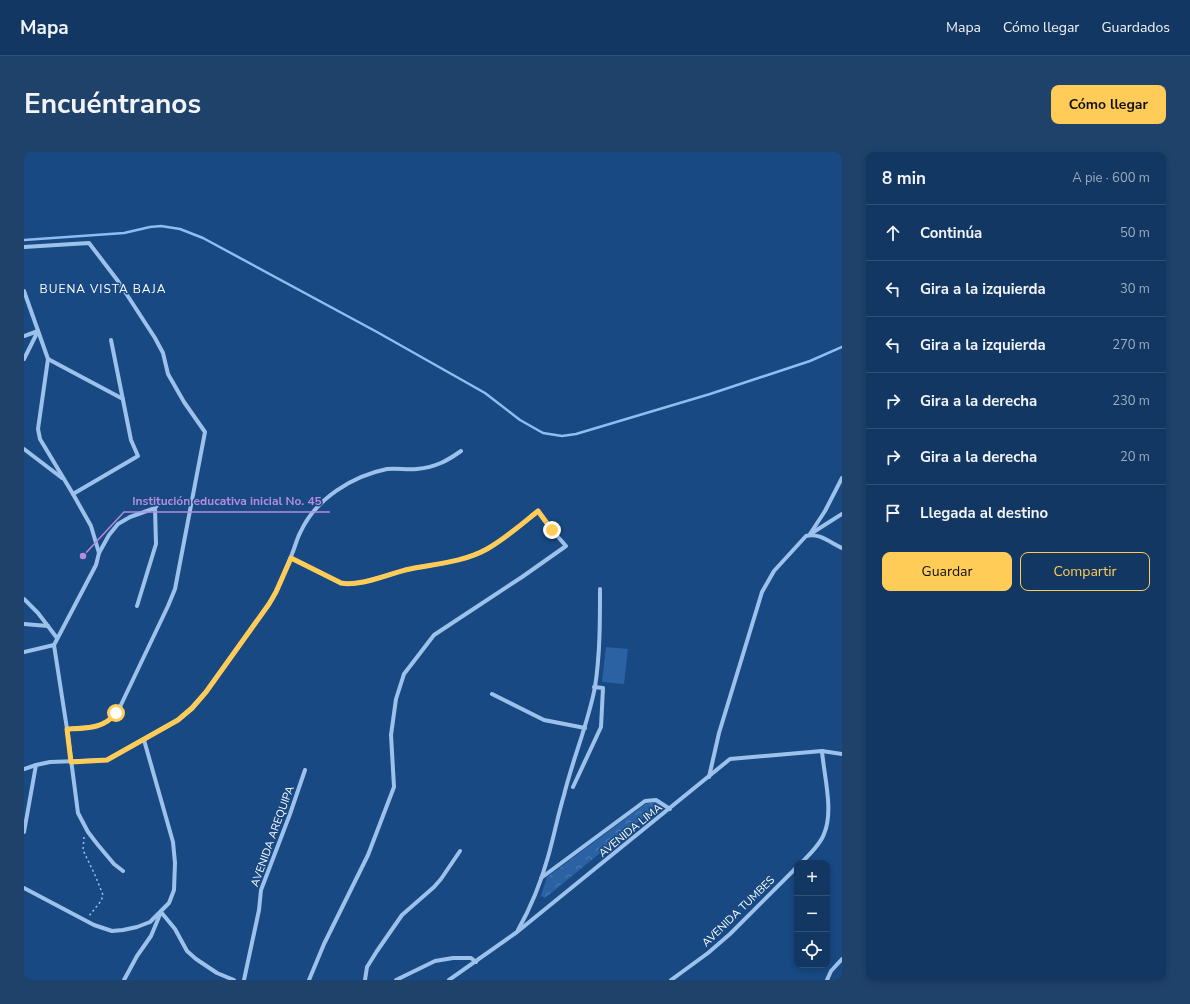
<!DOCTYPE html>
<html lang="es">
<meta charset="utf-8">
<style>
:root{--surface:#123762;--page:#1f426b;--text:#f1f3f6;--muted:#9cacbe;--line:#315177;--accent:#ffcc57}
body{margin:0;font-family:"Nunito Sans",sans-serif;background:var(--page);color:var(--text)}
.controls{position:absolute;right:12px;bottom:12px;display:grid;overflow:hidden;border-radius:8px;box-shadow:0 2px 6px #0003}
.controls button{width:36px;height:36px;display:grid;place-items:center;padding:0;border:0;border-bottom:1px solid var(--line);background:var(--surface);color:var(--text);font:20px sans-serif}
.stop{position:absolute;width:12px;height:12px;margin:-9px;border:3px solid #ffcc57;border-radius:50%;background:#fff}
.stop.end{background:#ffcc57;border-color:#fff;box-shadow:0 1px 4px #0008}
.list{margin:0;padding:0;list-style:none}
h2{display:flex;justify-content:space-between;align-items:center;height:52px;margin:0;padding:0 16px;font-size:17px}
h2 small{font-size:13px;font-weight:400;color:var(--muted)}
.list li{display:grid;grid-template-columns:26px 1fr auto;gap:12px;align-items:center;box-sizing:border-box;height:56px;padding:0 16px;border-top:1px solid var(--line)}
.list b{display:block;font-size:15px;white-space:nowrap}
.list em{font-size:13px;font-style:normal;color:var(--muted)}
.actions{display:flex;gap:8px;padding:12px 16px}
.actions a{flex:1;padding:9px 0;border:1px solid var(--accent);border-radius:8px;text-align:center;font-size:14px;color:var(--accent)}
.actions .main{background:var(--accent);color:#111}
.icon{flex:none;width:22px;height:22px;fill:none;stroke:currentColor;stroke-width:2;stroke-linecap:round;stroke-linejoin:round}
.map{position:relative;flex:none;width:818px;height:828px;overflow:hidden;border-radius:8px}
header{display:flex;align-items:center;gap:24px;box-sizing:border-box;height:56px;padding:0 20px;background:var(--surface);border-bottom:1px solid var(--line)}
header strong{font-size:19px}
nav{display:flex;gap:22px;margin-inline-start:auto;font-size:14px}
.intro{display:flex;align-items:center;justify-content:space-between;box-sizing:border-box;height:96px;padding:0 24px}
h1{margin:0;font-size:28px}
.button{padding:10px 18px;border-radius:8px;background:var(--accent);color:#111;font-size:14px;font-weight:700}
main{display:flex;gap:24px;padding:0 24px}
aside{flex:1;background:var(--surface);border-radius:8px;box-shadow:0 2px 6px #0003}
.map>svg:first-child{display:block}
.green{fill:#2b62a3}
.park{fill:url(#park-crowns)}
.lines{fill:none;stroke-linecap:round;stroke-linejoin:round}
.stream{stroke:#8fbdef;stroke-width:2.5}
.path{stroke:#9cc2ec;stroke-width:1.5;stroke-dasharray:2 3;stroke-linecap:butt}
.street{stroke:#9cc2ec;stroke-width:4}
.route{stroke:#ffcc57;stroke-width:5}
.labels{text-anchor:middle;stroke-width:3;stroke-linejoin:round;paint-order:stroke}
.street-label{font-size:11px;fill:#fff;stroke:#184983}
.neighbourhood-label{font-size:12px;letter-spacing:1px;fill:#fff;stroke:#184983}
.leader{fill:none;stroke:#b68bdc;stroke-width:1.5}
.callout-dot{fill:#b68bdc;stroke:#184983;stroke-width:1.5}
.callout-label{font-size:12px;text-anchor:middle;font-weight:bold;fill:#b68bdc;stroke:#184983;stroke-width:3;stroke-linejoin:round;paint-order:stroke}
</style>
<header>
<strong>Mapa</strong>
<nav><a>Mapa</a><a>Cómo llegar</a><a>Guardados</a></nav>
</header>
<div class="intro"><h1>Encuéntranos</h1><a class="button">Cómo llegar</a></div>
<main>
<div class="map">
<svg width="818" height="828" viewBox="0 0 818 828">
<defs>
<pattern id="park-crowns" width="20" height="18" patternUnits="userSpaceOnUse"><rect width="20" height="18" fill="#2b62a3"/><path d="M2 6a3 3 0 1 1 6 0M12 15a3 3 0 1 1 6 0" fill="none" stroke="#4b7ab1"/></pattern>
</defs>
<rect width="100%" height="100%" fill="#184983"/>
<!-- green -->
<path class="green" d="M 582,495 L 604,497 L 600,532 L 578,530 Z"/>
<!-- park -->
<path class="park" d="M 633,650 L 635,653 L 521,746 L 517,744 L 523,725 L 621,652 Z"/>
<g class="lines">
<!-- stream -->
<path class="stream" d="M 0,88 L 100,81 L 126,75 L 137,74 L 156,77 L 179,86 L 353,180 L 461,241 L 496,268 L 519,281 L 538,284 L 552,282 L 686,242 L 786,209 L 818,195"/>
<!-- path -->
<path class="path" d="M 60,685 L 59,698 L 71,723 L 79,743 L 77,749 L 65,764"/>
<!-- street -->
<g class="street">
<path d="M 0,95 L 65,91 L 94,129 L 131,186 L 139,201 L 144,222 L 160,250 L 181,280 L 151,437 L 144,454 L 95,557 C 84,577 63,575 43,577"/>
<path d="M 0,139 L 24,207 L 14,277 L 16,287 L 49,342 L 67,374 L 75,401 L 72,413 L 30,493 L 43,577 L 54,661 L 64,680 L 74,693 L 90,712 L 99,719"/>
<path d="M 0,184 L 14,179"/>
<path d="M 0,207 L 14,179"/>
<path d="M 24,207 L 99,247"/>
<path d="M 0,297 L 38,326"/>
<path d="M 49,342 L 114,304 L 107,288 L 87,188"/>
<path d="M 788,381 L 818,362"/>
<path d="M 786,382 L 801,359 L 818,326"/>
<path d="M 75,401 L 85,383 L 94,372 L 106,365 L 131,356 L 135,351 L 149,349 L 168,351"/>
<path d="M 267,406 L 317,431 C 336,435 366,421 386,417 C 411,412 440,410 463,397 C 481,387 498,372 514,359 L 528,378 L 542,394 L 498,425 L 410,483 L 380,522 L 372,547 L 367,583 L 370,635 L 344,703 L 300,792 L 285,828"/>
<path d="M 0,447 L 14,461 L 33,486"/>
<path d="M 113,454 L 132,392 L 131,356"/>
<path d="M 0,472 L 24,474"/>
<path d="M 0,500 L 30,493"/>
<path d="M 468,542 L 520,568 L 561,576"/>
<path d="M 0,617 L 12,613 L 26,610 L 83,608 L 154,568 L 168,557 L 182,540 L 245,452 C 255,436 261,419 268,402 C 271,395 273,386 277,379 C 292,347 328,324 363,317 C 373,316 383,318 393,317 C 412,315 423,309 437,299"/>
<path d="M 685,625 L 695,581 L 738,440 L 750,419 L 782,384 C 794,380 807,391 818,396"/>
<path d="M 549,635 L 577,575 L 579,536 L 570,535"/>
<path d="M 0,680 L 12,613"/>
<path d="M 777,711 C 785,703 796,693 800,682 C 810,659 800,624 798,599"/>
<path d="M 517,726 L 621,649 L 632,648 L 646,657"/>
<path d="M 0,736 L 70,773 L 88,779 L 99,778 L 113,775 L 126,770 L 145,751 L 150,738 L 151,711 L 149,690 L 120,588"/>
<path d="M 494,778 C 507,755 517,730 524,705 C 530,684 534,663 540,643 C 549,606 564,572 571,535 C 576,503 576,470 576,437"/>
<path d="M 100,828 L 113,804 L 127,784 L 137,760 L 151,777 L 163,799 L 172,807 L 193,821 L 210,828"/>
<path d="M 220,828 L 235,758 L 237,738 L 266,662 L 281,618"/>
<path d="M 341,828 L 343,815 L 353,799 L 378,763 L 410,735 L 417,727 L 436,699"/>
<path d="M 372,828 L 411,809 L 429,806 L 447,806 L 452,810"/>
<path d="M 425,828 L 493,780 L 706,607 L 798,599 L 818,602"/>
<path d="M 647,828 L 684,801 L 706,782 L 773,715"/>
<path d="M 803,828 L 807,819 L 818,807"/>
</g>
</g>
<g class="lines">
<!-- route -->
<path class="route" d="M 92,561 C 80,577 62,576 43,577 L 47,610 L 83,608 L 154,568 L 168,556 L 182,540 L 245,452 L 252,440 L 267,406 L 317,431 C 336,435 366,421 386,417 C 411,412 440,410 463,397 C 481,387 498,372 514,359 L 528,378"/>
</g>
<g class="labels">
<!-- street labels -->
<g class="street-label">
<text transform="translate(606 678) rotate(-39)" y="4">AVENIDA LIMA</text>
<text transform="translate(248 684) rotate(-70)" y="4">AVENIDA AREQUIPA</text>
<text transform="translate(714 759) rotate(-44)" y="4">AVENIDA TUMBES</text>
</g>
<!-- neighbourhood labels -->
<g class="neighbourhood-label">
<text x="79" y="141">BUENA VISTA BAJA</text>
</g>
</g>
<!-- callouts -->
<path class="leader" d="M59 404L100 360H306"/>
<circle class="callout-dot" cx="59" cy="404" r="4"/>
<g class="callout-label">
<text x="203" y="353">Institución educativa inicial No. 45</text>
</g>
</svg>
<div class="controls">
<button>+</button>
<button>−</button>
<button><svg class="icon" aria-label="locate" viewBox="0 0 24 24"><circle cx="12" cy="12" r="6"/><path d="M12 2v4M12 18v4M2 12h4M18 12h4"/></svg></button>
</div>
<div class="stop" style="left:92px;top:561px"></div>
<div class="stop end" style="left:528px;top:378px"></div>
</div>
<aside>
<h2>8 min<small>A pie · 600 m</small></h2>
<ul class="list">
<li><svg class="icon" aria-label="ahead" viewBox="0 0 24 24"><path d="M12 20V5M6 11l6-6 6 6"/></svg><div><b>Continúa</b></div><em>50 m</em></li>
<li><svg class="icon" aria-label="left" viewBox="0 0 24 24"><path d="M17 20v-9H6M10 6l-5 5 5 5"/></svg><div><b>Gira a la izquierda</b></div><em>30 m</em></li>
<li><svg class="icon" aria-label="left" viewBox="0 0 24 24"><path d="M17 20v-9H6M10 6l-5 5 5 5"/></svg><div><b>Gira a la izquierda</b></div><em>270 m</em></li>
<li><svg class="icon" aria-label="right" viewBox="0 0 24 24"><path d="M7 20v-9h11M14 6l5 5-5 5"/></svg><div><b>Gira a la derecha</b></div><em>230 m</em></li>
<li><svg class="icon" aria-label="right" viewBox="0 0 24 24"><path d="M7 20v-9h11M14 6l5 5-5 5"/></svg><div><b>Gira a la derecha</b></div><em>20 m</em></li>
<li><svg class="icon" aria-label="arrive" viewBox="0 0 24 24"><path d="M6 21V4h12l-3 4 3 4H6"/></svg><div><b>Llegada al destino</b></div></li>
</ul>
<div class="actions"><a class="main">Guardar</a><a>Compartir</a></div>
</aside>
</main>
